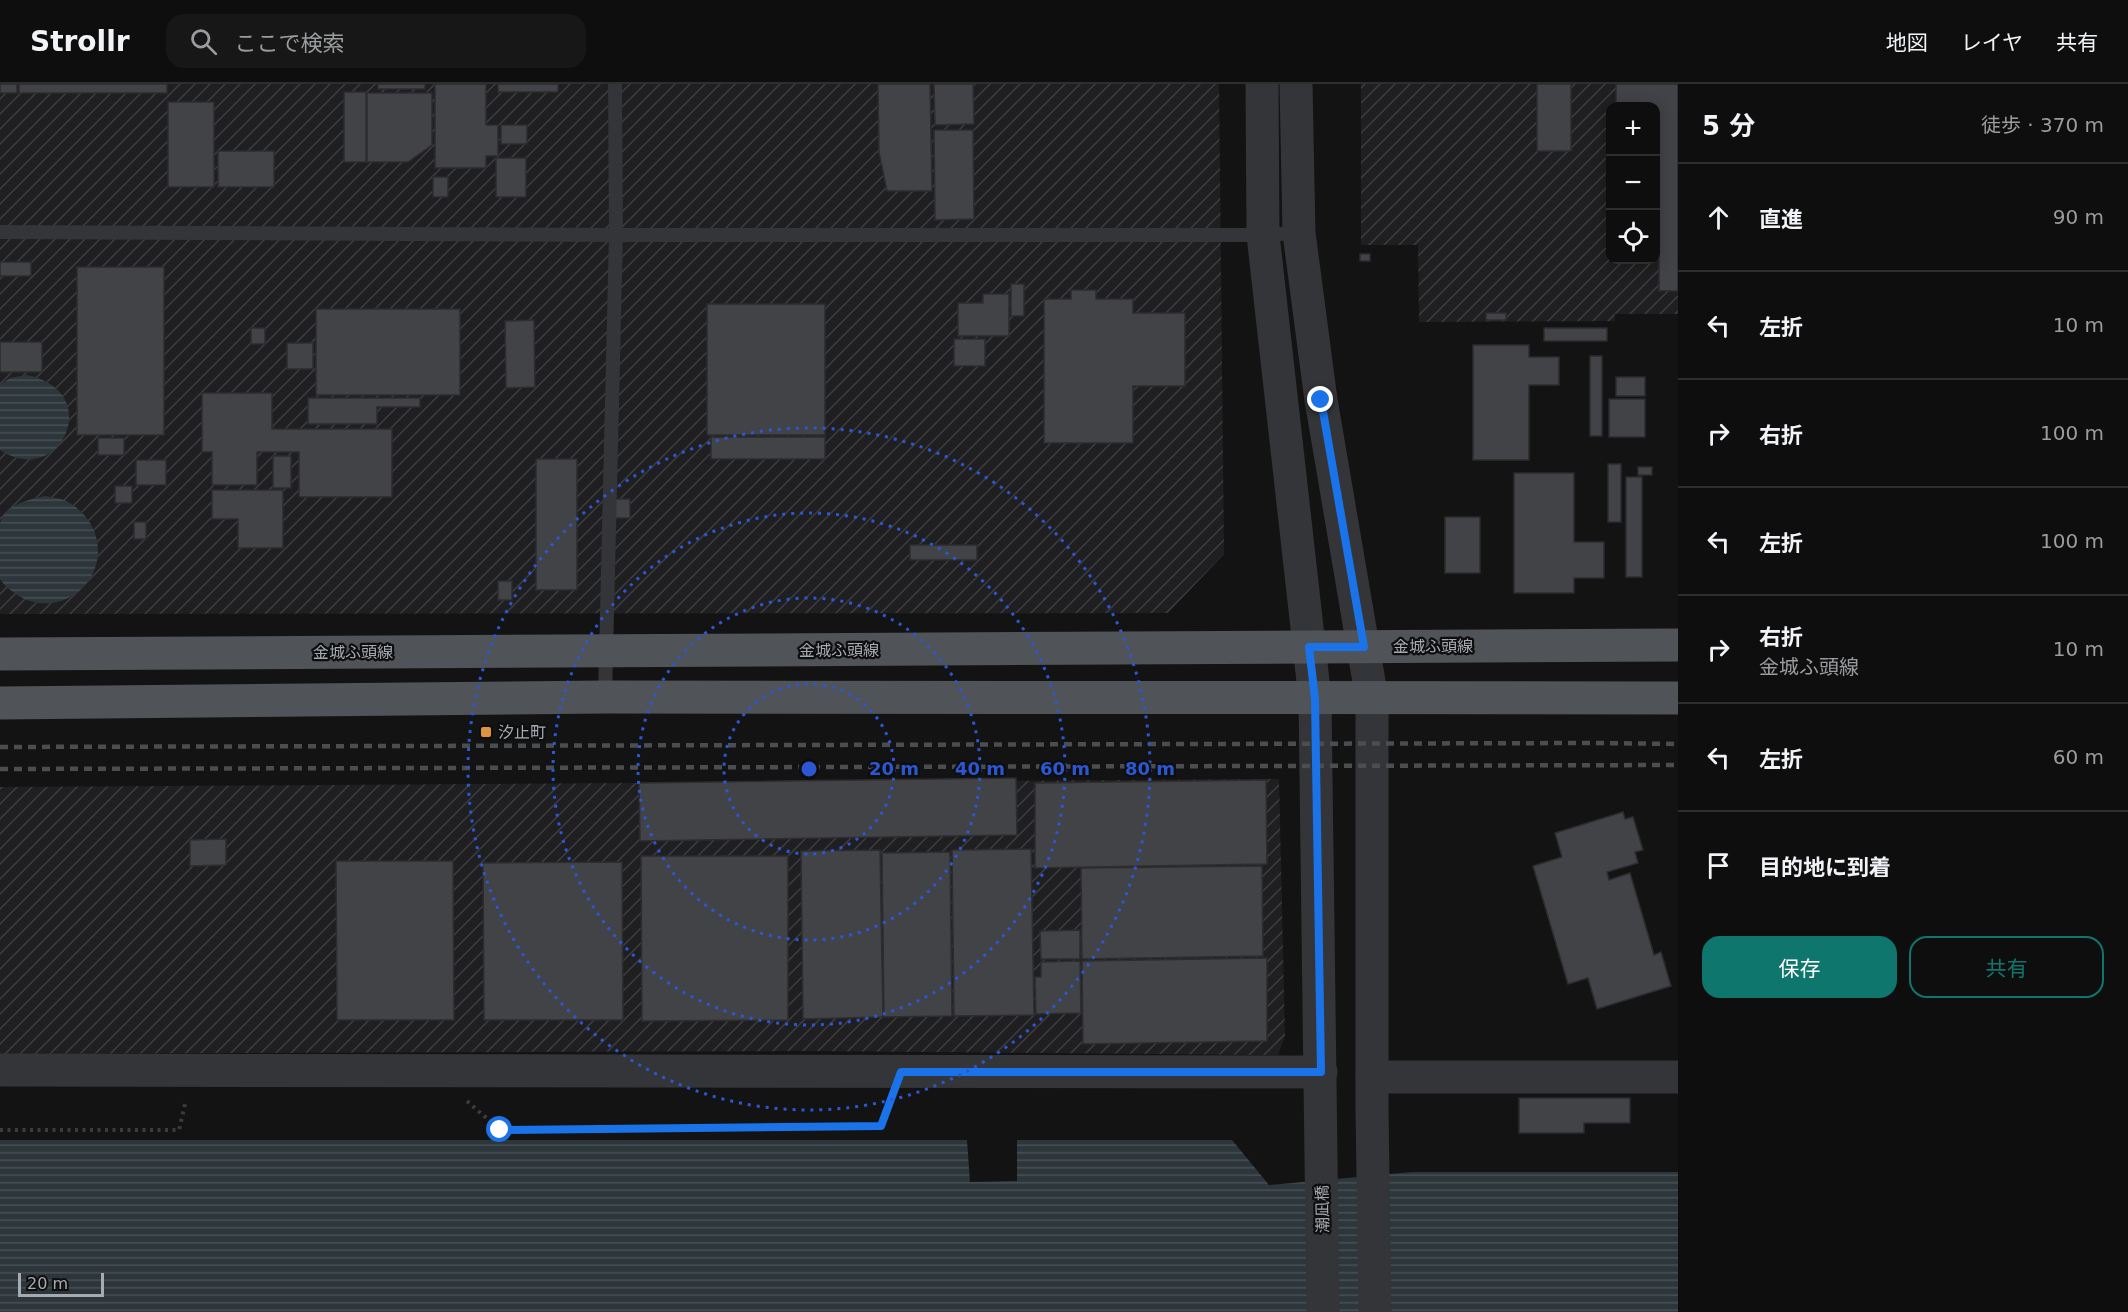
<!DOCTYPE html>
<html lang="ja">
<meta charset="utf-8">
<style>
:root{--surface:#0e0e0f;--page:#171718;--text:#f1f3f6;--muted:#9b9c9e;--line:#2e2e2f;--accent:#0f766e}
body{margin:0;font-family:"DejaVu Sans","Noto Sans JP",sans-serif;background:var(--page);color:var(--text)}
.controls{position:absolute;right:18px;top:18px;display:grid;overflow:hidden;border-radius:12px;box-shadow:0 3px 15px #0003}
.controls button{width:54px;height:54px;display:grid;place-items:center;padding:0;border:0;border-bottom:2px solid var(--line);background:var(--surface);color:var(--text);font:30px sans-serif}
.scale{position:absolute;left:18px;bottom:15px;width:86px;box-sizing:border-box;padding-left:6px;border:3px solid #a6abb3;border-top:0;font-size:16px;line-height:21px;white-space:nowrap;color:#a6abb3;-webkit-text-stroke:4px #0e0e0f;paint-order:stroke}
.stop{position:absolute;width:18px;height:18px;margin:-14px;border:4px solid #1a73e8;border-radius:50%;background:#fff}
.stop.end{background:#1a73e8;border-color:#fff;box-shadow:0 2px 6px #0008}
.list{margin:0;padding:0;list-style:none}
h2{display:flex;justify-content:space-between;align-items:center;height:78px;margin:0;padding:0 24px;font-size:26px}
h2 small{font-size:20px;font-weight:400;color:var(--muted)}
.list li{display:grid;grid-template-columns:39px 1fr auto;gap:18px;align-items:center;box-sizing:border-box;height:108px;padding:0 24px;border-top:2px solid var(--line)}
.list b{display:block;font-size:22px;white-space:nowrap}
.list p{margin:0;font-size:20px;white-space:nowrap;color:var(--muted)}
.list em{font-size:20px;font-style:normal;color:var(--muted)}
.actions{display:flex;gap:12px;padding:18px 24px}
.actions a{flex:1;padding:14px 0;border:2px solid var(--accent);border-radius:18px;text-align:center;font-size:21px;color:var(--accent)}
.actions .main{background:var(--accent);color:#fff}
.icon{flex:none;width:33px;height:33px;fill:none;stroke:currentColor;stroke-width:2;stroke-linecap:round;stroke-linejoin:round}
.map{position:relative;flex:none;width:1678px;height:1228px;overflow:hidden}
header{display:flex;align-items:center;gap:36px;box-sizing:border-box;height:84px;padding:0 30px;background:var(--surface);border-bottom:2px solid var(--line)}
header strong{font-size:28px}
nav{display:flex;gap:33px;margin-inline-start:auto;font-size:21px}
.search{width:420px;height:54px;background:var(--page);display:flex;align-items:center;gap:15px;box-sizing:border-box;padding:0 21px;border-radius:18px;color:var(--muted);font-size:22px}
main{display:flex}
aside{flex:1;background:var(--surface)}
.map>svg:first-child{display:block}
.industrial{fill:url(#industrial-furrows);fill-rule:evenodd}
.water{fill:url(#water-rules)}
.building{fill:#424347;stroke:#2d2d30;stroke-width:1.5}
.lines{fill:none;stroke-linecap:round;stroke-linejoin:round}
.path{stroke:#3a3c3f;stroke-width:4;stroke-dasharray:3 4.5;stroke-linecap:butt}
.service{stroke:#343538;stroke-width:14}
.tertiary{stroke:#343538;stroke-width:33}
.primary{stroke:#505357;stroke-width:33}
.rail{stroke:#4b4e51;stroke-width:4.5;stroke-dasharray:8 6;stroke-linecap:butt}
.route{stroke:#1a73e8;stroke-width:8}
.ring{fill:none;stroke:#2b57d4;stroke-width:3;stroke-dasharray:3 6}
.poi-dot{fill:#dc9442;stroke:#0e0e0f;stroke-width:2}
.labels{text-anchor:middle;stroke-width:4.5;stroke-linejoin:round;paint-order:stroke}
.street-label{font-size:16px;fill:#a6abb3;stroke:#0e0e0f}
.poi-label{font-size:16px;fill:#a6abb3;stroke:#0e0e0f;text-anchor:start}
.centre{fill:#2b57d4;stroke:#0e0e0f;stroke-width:3}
.ring-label{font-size:18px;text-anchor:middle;font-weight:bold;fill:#2b57d4;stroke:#0e0e0f;stroke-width:4.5;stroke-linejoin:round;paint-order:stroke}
</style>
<header>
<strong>Strollr</strong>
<div class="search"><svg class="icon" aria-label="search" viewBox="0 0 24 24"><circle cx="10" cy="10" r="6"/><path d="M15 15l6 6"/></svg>ここで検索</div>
<nav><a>地図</a><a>レイヤ</a><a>共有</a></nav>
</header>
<main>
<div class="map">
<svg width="1678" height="1228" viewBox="0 0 1678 1228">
<defs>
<pattern id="industrial-furrows" width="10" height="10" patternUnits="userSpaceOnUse" patternTransform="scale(1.5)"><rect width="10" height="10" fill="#1f1f21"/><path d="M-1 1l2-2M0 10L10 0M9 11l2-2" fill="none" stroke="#3d3d3f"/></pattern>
<pattern id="water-rules" width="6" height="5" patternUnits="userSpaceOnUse" patternTransform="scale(1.5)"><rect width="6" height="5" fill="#2d363b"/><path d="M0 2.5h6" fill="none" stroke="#485055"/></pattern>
</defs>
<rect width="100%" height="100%" fill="#131314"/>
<!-- industrial -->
<g class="industrial">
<path d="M 0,0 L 1219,0 L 1224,470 L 1168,529 L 0,530 Z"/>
<path d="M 1361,0 L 1678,0 L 1678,230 L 1615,230 L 1615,237 L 1419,238 L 1418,161 L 1361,161 ZM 1610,22 L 1656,22 L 1656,176 L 1610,176 Z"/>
<path d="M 1279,695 L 1285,952 L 1278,971 L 799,967 L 0,970 L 0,703 Z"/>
</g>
<!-- water -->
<g class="water">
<path d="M 26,291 C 106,306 61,406 0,366 L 0,301 L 10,294 Z"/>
<path d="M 46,412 C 53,414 62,414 68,418 C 97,434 107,469 89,496 C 73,520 40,527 16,510 C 10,506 3,501 0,494 C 0,486 0,474 0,466 C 0,458 0,446 0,439 C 6,420 30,415 46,412 Z"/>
<path d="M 0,1056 L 967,1056 L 970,1098 L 1017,1097 L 1017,1056 L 1232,1056 L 1269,1101 L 1412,1088 L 1678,1088 L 1678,1228 L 0,1228 Z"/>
</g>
<!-- building -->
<g class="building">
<rect x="0" y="0" width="17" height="9"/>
<rect x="19" y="0" width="148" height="9"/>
<rect x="378" y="0" width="47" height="5"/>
<path d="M 435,0 L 486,0 L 486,41 L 498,41 L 498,72 L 486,72 L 486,84 L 435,84 Z"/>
<rect x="498" y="0" width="60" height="8"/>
<path d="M 878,0 L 930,0 L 932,107 L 887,107 L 879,68 Z"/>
<path d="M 934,0 L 973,0 L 974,40 L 935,41 Z"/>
<rect x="1537" y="0" width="34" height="67"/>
<path d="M 1616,0 L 1678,0 L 1678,207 L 1659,207 L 1659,44 L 1656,44 L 1656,22 L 1616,22 Z"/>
<rect x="344" y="8" width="22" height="70"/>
<path d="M 367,9 L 432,9 L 432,61 L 408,78 L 367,78 Z"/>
<rect x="168" y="18" width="46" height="85"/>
<rect x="501" y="41" width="26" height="19"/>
<path d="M 934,46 L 973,46 L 974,135 L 935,136 Z"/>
<rect x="218" y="67" width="56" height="36"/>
<rect x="496" y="74" width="30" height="39"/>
<rect x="433" y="93" width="15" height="20"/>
<rect x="1360" y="170" width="10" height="7"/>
<rect x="0" y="178" width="31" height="14"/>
<rect x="77" y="183" width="87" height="168"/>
<rect x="1011" y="200" width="13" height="32"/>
<path d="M 1071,206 L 1096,206 L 1096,215 L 1133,215 L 1133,229 L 1185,229 L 1185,302 L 1133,302 L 1133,359 L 1044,359 L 1044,215 L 1071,215 Z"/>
<path d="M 983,210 L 1009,210 L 1009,252 L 958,252 L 958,219 L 983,219 Z"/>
<rect x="707" y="220" width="118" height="131"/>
<rect x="316" y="225" width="144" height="86"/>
<rect x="1486" y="229" width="20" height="7"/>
<path d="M 534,236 L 535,303 L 506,304 L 505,237 Z"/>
<rect x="251" y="244" width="14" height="16"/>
<rect x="1544" y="244" width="63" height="13"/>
<rect x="954" y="255" width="31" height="27"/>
<rect x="0" y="258" width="42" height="30"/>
<rect x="287" y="259" width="26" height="26"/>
<path d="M 1473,261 L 1529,261 L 1529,273 L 1559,273 L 1559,301 L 1529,301 L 1529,376 L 1473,376 Z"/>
<rect x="1590" y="272" width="12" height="80"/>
<rect x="1616" y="293" width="29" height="19"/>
<path d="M 202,309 L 272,309 L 272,345 L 392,345 L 392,413 L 299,413 L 299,368 L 257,368 L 257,401 L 212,401 L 212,368 L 202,368 Z"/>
<path d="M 308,314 L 420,314 L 420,323 L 377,323 L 377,340 L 308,340 Z"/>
<rect x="1609" y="315" width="36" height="38"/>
<rect x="711" y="353" width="114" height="22"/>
<rect x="98" y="354" width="26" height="17"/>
<rect x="273" y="372" width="18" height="32"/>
<rect x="536" y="375" width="41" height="131"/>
<rect x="136" y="376" width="30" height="25"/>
<rect x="1608" y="380" width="13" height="58"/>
<rect x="1638" y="383" width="14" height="8"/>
<path d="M 1514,389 L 1574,389 L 1574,458 L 1604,458 L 1604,494 L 1574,494 L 1574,509 L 1514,509 Z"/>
<rect x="1626" y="393" width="16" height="100"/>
<rect x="115" y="402" width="17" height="17"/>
<path d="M 212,406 L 283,406 L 283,464 L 238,464 L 238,435 L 212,435 Z"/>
<rect x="612" y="415" width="18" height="19"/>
<rect x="1445" y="433" width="35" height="56"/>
<rect x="134" y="438" width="12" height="17"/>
<rect x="910" y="461" width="67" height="15"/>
<rect x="498" y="497" width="14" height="19"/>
<path d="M 1016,694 L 1017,751 L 640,757 L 639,699 Z"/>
<path d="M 1266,696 L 1267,780 L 1035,784 L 1035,699 Z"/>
<path d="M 1623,728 L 1625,735 L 1633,733 L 1643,766 L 1635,768 L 1638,779 L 1607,788 L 1609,796 L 1630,789 L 1654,871 L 1661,868 L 1671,902 L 1597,925 L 1588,894 L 1568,900 L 1533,782 L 1562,773 L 1555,749 Z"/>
<path d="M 226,755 L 226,781 L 190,782 L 190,756 Z"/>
<path d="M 1031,765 L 1034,931 L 954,932 L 952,766 Z"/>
<path d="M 880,766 L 883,933 L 803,935 L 801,767 Z"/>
<path d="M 950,768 L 952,932 L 884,933 L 882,769 Z"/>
<path d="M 641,772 L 788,772 L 788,936 L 642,937 Z"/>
<path d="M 336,777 L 453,777 L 454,936 L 337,936 Z"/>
<path d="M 622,778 L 623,936 L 484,936 L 483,779 Z"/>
<path d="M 1262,782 L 1263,872 L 1082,875 L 1081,784 Z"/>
<path d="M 1080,846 L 1080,875 L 1041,875 L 1040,847 Z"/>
<path d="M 1267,874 L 1267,957 L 1083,960 L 1082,877 Z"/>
<path d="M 1080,877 L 1081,929 L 1036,930 L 1035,893 L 1041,893 L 1041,878 Z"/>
<path d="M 1519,1014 L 1630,1014 L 1630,1039 L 1584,1039 L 1584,1049 L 1519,1049 Z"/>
</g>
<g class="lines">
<!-- path -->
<g class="path">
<path d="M 467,1017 L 500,1046 L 881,1042 L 890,1017"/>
<path d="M 0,1046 L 179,1046 L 186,1016"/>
</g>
<!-- service -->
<g class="service">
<path d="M 0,148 L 616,151 L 1263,151 L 1299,149"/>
<path d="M 605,613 L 616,151 L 615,0"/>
</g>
<!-- tertiary -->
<g class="tertiary">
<path d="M 1262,0 L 1263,151 L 1315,615 L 1323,1228"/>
<path d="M 1296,0 L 1299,149 L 1321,316 L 1372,615 L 1372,1025 L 1375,1228"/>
<path d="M 0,986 L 1321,988"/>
<path d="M 1372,993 L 1678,993"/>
</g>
<!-- primary -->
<g class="primary">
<path d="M 0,570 L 1678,561"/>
<path d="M 0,619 L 605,613 L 1678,614"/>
</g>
<!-- rail -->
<g class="rail">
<path d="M 0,663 L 1596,659 L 1678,660"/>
<path d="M 0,685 L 1678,681"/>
</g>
</g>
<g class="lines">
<!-- route -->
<path class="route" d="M 500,1046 L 881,1042 L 901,988 L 1321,988 L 1315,615 L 1309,563 L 1364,563 L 1321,316"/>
</g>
<!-- distance rings -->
<g class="ring">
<circle cx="809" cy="685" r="85"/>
<circle cx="809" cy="685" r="171"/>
<circle cx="809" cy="685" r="256"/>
<circle cx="809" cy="685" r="341"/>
</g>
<!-- markers -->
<rect class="poi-dot" x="480" y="642" width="12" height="12" rx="3"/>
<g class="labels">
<!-- street labels -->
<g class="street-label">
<text x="1433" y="568">金城ふ頭線</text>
<text x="839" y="572">金城ふ頭線</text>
<text x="353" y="574">金城ふ頭線</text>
<text transform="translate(1322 1125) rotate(-91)" y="6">潮凪橋</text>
</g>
<!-- poi labels -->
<g class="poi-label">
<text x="498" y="654">汐止町</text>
</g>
</g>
<circle cx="809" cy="685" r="9" class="centre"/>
<g class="ring-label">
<text x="894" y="691">20 m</text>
<text x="980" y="691">40 m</text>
<text x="1065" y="691">60 m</text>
<text x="1150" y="691">80 m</text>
</g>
</svg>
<div class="controls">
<button>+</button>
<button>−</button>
<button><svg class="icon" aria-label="locate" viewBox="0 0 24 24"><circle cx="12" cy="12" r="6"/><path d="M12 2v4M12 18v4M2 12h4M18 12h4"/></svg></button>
</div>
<div class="scale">20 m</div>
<div class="stop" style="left:500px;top:1046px"></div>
<div class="stop end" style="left:1321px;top:316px"></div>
</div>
<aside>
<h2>5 分<small>徒歩 · 370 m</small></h2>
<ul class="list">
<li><svg class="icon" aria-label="ahead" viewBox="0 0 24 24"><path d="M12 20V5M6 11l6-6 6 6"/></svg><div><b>直進</b></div><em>90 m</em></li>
<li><svg class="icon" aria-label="left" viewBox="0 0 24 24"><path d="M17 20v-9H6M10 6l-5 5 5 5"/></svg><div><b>左折</b></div><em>10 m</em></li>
<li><svg class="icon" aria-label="right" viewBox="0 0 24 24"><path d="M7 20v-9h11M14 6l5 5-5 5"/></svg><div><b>右折</b></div><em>100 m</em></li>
<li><svg class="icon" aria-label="left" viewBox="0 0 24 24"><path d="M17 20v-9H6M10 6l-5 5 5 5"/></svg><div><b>左折</b></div><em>100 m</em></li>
<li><svg class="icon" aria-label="right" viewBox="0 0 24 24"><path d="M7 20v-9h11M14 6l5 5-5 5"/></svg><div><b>右折</b><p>金城ふ頭線</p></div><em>10 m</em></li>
<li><svg class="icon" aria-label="left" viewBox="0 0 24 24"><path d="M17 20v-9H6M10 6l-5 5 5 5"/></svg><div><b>左折</b></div><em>60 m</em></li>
<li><svg class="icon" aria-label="arrive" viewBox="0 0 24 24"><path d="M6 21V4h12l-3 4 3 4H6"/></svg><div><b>目的地に到着</b></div></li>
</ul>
<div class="actions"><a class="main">保存</a><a>共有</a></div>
</aside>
</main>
